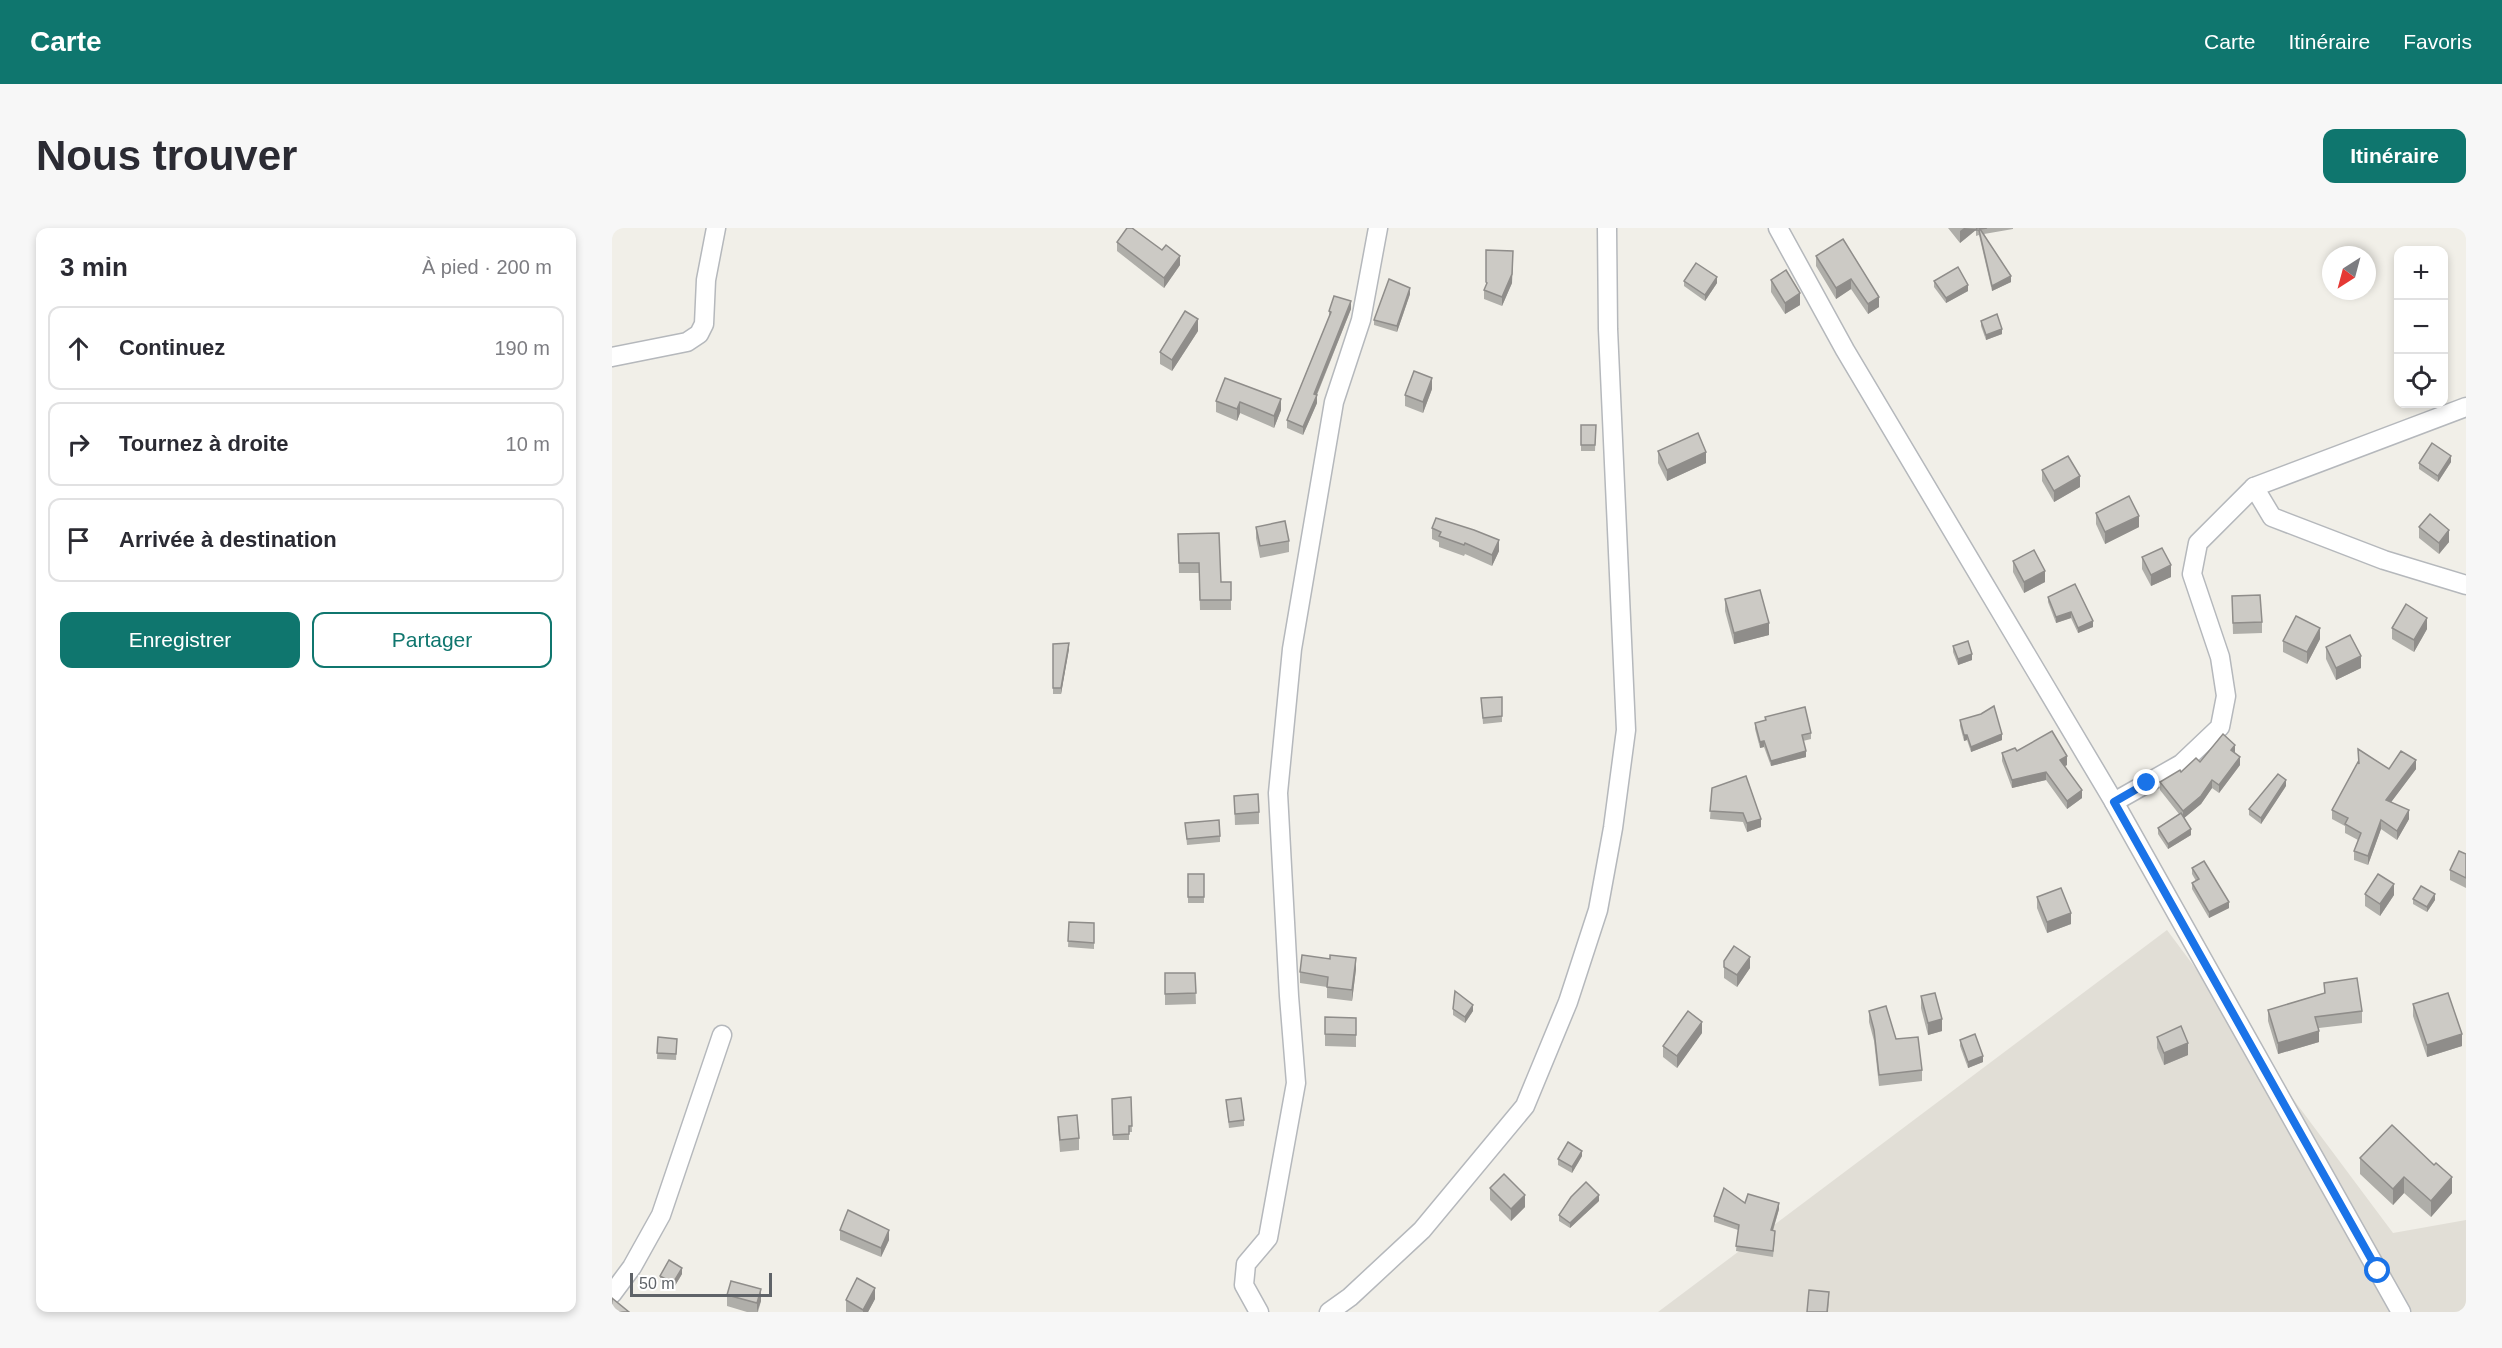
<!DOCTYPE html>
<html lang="fr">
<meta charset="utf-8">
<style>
:root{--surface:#fff;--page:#f7f7f7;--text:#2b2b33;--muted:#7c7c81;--line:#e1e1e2;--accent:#0f766e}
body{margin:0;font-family:Helvetica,sans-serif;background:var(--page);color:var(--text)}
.controls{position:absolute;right:18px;top:18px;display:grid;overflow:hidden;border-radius:12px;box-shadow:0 3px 9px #0003}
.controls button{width:54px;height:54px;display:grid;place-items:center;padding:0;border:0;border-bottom:2px solid var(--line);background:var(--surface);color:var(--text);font:30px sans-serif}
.compass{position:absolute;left:1710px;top:18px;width:54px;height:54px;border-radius:50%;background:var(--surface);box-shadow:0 3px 9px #0003;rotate:216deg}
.scale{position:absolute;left:18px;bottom:15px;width:142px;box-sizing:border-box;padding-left:6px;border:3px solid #5f6368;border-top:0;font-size:16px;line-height:21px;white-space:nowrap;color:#5f6368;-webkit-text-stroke:4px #fff;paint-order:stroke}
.stop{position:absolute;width:18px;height:18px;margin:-14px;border:4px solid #1a73e8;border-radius:50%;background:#fff}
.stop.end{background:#1a73e8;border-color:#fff;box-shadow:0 2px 6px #0008}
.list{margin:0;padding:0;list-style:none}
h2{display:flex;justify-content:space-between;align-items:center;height:78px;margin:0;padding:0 24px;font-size:26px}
h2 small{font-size:20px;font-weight:400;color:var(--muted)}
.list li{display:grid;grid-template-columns:39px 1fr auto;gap:18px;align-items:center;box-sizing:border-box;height:84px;margin:0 12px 12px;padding:0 12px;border:2px solid var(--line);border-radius:12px}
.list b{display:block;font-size:22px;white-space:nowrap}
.list em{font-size:20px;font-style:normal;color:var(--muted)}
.actions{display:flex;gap:12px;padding:18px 24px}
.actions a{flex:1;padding:14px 0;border:2px solid var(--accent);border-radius:12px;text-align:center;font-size:21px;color:var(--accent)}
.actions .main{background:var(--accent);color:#fff}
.icon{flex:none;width:33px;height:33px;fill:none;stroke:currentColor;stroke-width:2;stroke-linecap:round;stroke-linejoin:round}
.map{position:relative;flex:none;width:1854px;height:1084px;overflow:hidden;border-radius:12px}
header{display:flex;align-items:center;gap:36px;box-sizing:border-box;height:84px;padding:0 30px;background:var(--accent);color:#fff}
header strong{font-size:28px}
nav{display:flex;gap:33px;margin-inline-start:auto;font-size:21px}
.intro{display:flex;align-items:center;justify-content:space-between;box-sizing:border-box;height:144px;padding:0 36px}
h1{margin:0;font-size:42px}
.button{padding:15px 27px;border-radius:12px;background:var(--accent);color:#fff;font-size:21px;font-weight:700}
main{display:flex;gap:36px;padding:0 36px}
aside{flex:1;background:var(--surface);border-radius:12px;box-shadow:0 3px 9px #0003}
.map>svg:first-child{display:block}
.education{fill:#e1ded6}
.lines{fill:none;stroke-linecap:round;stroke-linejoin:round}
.minor-casing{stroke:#b5b8bc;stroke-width:21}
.minor{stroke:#fff;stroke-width:18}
.wall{fill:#afaea9}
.shaded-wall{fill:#8f8d8a}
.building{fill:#cccac5;stroke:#8f8d8a;stroke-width:1.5}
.route{stroke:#1a73e8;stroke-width:8}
</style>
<header>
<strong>Carte</strong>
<nav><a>Carte</a><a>Itinéraire</a><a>Favoris</a></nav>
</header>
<div class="intro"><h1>Nous trouver</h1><a class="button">Itinéraire</a></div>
<main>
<aside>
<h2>3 min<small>À pied · 200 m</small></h2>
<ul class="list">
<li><svg class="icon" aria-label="ahead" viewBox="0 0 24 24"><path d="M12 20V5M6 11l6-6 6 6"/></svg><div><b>Continuez</b></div><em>190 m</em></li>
<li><svg class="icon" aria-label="right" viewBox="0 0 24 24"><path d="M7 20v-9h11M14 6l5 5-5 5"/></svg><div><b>Tournez à droite</b></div><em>10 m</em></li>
<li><svg class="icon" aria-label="arrive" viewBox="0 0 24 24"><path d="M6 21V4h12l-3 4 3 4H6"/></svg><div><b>Arrivée à destination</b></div></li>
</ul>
<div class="actions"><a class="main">Enregistrer</a><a>Partager</a></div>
</aside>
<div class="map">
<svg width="1854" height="1084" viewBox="0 0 1854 1084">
<rect width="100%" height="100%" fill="#f1efe8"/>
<!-- education -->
<path class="education" d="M 1555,702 L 1781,1005 L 1854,992 L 1854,1084 L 1046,1084 Z"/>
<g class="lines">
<defs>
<g id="minor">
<path d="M 1166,0 L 1233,122 L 1502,574 L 1789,1084"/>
<path d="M 0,129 L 75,114 L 87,106 L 92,96 L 94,52 L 104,0"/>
<path d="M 1642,259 L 1660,289 L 1772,332 L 1854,357"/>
<path d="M 1502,574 L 1569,536 L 1608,499 L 1614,468 L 1608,429 L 1580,346 L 1586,315 L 1642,259 L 1854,179"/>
<path d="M 0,1066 L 20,1039 L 49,987 L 110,807"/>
<path d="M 647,1084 L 632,1057 L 634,1036 L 656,1010 L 684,855 L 677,768 L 666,565 L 680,421 L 722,174 L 749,92 L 766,0"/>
<path d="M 717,1084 L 738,1069 L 810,1002 L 913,878 L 956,774 L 986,682 L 1001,600 L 1014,502 L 996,101 L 995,0"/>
</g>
</defs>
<!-- minor casing -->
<use href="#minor" class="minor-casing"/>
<!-- minor -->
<use href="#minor" class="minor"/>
</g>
<!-- wall -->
<g class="wall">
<path d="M 1336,0 L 1401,0 L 1401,1 L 1372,6 L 1399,54 L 1380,63 L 1367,7 L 1364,8 L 1364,2 L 1348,15 Z"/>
<path d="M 1231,11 L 1267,79 L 1256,86 L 1239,61 L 1224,71 L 1204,38 L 1204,28 Z"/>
<path d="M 505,14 L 568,37 L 552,60 L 505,23 Z"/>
<path d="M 874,22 L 900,55 L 890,78 L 872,71 L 872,62 L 874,59 Z"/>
<path d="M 1159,52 L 1188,77 L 1173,86 L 1159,64 Z"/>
<path d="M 1072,53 L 1105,55 L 1093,73 L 1072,58 Z"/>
<path d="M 1322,53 L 1356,63 L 1334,75 L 1322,59 Z"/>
<path d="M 798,66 L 785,104 L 762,97 L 762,92 Z"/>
<path d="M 739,81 L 705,167 L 705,175 L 691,207 L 675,200 L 675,192 L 717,89 L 717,83 Z"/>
<path d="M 1369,93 L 1390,106 L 1374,112 L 1369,98 Z"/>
<path d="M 586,103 L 560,143 L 548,136 L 548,124 Z"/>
<path d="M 820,161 L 811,185 L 793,178 L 793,167 Z"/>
<path d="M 669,171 L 669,182 L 662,200 L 628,185 L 625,193 L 604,184 L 604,173 Z"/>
<path d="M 969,197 L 984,197 L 983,223 L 969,223 Z"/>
<path d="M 1046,223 L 1094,235 L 1055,253 L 1046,235 Z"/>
<path d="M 1839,234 L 1826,254 L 1807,241 L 1807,235 Z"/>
<path d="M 1430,242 L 1468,259 L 1442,274 L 1430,253 Z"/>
<path d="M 1484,285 L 1527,299 L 1493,316 L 1484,296 Z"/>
<path d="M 644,299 L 677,313 L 677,324 L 648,330 L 644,310 Z"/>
<path d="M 1807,299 L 1837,314 L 1827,326 L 1807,310 Z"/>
<path d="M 820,300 L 887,323 L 880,338 L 853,326 L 852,328 L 827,319 L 827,314 L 820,311 Z"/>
<path d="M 566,306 L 609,354 L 619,354 L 619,382 L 588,382 L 587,345 L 567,345 Z"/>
<path d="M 1530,329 L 1559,349 L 1539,358 L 1530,341 Z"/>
<path d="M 1401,333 L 1433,354 L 1412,365 L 1401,344 Z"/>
<path d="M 1620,368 L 1650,394 L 1650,405 L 1621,406 Z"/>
<path d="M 1436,369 L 1481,399 L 1466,405 L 1459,390 L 1444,395 L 1436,374 Z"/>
<path d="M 1113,371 L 1157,407 L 1122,416 L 1113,383 Z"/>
<path d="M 1780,400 L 1815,401 L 1802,424 L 1780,411 Z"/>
<path d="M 1708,411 L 1695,436 L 1671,424 L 1671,413 Z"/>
<path d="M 441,416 L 457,421 L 449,466 L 441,466 Z"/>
<path d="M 1341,418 L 1360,432 L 1346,437 L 1341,424 Z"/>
<path d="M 1714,419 L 1749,440 L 1724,452 L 1714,431 Z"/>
<path d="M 890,469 L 890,494 L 871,496 L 869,470 Z"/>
<path d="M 1153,489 L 1199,505 L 1199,511 L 1191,513 L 1194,529 L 1159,538 L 1152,519 L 1148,520 L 1143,501 L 1143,495 L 1153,493 Z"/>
<path d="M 1348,492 L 1390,512 L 1359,524 L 1355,512 L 1352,513 L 1348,498 Z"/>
<path d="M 1746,521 L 1777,541 L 1804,541 L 1779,574 L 1797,591 L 1785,612 L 1769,601 L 1756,637 L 1742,632 L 1742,623 L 1746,612 L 1733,605 L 1733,598 L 1720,591 L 1720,582 L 1746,535 Z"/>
<path d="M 1405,523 L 1455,537 L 1452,538 L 1470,570 L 1455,581 L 1434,552 L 1400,560 L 1390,533 L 1390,525 Z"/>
<path d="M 1623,525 L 1628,537 L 1607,565 L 1600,560 L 1589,576 L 1572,590 L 1579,607 L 1556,621 L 1546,606 L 1546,600 L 1567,586 L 1548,562 L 1548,554 L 1569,544 L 1588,534 Z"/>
<path d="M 1674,558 L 1649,596 L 1637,587 L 1637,581 Z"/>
<path d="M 1100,560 L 1149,599 L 1135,604 L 1131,594 L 1098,591 Z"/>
<path d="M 622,568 L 647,584 L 647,596 L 623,597 Z"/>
<path d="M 573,595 L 608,608 L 608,614 L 575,617 Z"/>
<path d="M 1854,626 L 1854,660 L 1838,652 L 1838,642 Z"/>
<path d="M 1580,640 L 1617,680 L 1597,690 L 1580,661 L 1580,655 L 1584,653 L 1580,646 Z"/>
<rect x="576" y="646" width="16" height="29"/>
<path d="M 1753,666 L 1782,667 L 1768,688 L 1753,678 Z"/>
<path d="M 1425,669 L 1459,696 L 1435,705 L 1425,680 Z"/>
<path d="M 1801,671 L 1823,672 L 1815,684 L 1801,676 Z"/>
<path d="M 457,694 L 482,695 L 482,721 L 456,719 Z"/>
<path d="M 1112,733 L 1138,740 L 1125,759 L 1112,750 Z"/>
<path d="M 744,741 L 740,773 L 715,770 L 715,759 L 688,755 L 688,744 Z"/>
<path d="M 553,745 L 583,745 L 584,776 L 553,777 Z"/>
<path d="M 1712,755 L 1750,783 L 1750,795 L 1707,800 L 1707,814 L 1666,826 L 1656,793 L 1656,782 L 1712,765 Z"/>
<path d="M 1309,768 L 1330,803 L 1316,807 L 1309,780 Z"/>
<path d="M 1801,776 L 1850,818 L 1815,829 L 1801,788 Z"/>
<path d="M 841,781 L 861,783 L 853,795 L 841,787 Z"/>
<path d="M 1257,783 L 1310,842 L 1310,853 L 1267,858 L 1262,813 L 1257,794 Z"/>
<path d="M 744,790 L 744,819 L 713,818 L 713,806 Z"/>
<path d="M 1090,805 L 1065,840 L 1051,829 L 1051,818 Z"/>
<path d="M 46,809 L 65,811 L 64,832 L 45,831 Z"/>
<path d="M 1545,809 L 1576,827 L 1552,837 L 1545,820 Z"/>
<path d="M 1348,812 L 1371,834 L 1356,840 L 1348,818 Z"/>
<path d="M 519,869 L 520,904 L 517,904 L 517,912 L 501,912 L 500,871 Z"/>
<path d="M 614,872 L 632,892 L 632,898 L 617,900 Z"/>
<path d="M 446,889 L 467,910 L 467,922 L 448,924 L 446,900 Z"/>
<path d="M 970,928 L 960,945 L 946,937 L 946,931 Z"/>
<path d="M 1748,930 L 1840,965 L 1819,989 L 1792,965 L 1781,977 L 1748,946 Z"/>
<path d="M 878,960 L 913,979 L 899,993 L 878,972 Z"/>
<path d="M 987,973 L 958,1000 L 947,993 L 947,987 Z"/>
<path d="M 1167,981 L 1161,1003 L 1163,1009 L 1161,1029 L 1124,1023 L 1126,1002 L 1102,994 L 1102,988 Z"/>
<path d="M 228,1002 L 277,1012 L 269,1029 L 228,1012 Z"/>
<path d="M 70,1046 L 61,1061 L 48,1054 L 48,1048 Z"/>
<path d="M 115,1067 L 149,1073 L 146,1084 L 135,1084 L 115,1078 Z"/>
<path d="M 263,1071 L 256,1084 L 234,1084 L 234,1072 Z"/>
</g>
<!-- shaded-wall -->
<g class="shaded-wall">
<path d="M 1352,0 L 1365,1 L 1348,15 L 1348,3 Z"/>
<path d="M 568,28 L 568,37 L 552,60 L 552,50 Z"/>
<path d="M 901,32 L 900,55 L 890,78 L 890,69 Z"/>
<path d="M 1399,48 L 1399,54 L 1380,63 L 1380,58 Z"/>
<path d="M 1105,49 L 1105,55 L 1093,73 L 1093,67 Z"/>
<path d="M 1239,51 L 1239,61 L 1224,71 L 1224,60 Z"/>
<path d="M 1356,57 L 1356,63 L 1334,75 L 1334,70 Z"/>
<path d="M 798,60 L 798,66 L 785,104 L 785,98 Z"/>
<path d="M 1188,65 L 1188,77 L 1173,86 L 1173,75 Z"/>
<path d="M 1267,69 L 1267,79 L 1256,86 L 1256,76 Z"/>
<path d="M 739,73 L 739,81 L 702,173 L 702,166 Z"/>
<path d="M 586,91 L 586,103 L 560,143 L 560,132 Z"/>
<path d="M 1390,101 L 1390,106 L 1374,112 L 1374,107 Z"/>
<path d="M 820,150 L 820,161 L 811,185 L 811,174 Z"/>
<path d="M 705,167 L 705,175 L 691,207 L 691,199 Z"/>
<path d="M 669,171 L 669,182 L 662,200 L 662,188 Z"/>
<path d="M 628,174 L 628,185 L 625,193 L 625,181 Z"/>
<path d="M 1094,224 L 1094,235 L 1055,253 L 1055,242 Z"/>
<path d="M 1839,228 L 1839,234 L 1826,254 L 1826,248 Z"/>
<path d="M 1468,248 L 1468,259 L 1442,274 L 1442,263 Z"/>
<path d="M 1527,288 L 1527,299 L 1493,316 L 1493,304 Z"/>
<path d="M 1837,302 L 1837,314 L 1827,326 L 1827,315 Z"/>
<path d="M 887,312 L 887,323 L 880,338 L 880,327 Z"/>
<path d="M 1559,337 L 1559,349 L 1539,358 L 1539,347 Z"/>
<path d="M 1433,343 L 1433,354 L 1412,365 L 1412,354 Z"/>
<path d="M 1459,384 L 1459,390 L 1444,395 L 1444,389 Z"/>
<path d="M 1815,390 L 1815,401 L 1802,424 L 1802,412 Z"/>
<path d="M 1481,393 L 1481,399 L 1466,405 L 1466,400 Z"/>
<path d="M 1157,395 L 1157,407 L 1122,416 L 1122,405 Z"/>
<path d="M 1708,400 L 1708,411 L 1695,436 L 1695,424 Z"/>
<path d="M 457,415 L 457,421 L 449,466 L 449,460 Z"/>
<path d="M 1360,426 L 1360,432 L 1346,437 L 1346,431 Z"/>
<path d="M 1749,428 L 1749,440 L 1724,452 L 1724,440 Z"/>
<path d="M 1390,506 L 1390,512 L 1359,524 L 1359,519 Z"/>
<path d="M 1352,507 L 1355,507 L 1355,512 L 1352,513 Z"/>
<path d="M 1152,513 L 1152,519 L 1148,520 L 1148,514 Z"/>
<path d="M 1623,517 L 1623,525 L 1619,522 Z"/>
<path d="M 1194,523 L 1194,529 L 1159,538 L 1159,533 Z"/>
<path d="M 1455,528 L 1455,537 L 1448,541 L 1448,532 Z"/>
<path d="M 1628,529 L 1628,537 L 1607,565 L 1607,557 Z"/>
<path d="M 1804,532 L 1804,541 L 1774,581 L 1774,572 Z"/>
<path d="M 1434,544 L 1434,552 L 1400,560 L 1400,552 Z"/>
<path d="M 1600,552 L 1600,560 L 1589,576 L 1571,591 L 1571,583 Z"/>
<path d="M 1674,552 L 1674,558 L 1649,596 L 1649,590 Z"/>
<path d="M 1470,562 L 1470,570 L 1455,581 L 1455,573 Z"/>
<path d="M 1797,582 L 1797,591 L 1785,612 L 1785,603 Z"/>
<path d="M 1149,591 L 1149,599 L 1135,604 L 1135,595 Z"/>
<path d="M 1769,592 L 1769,601 L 1756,637 L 1756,628 Z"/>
<path d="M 1579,601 L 1579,607 L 1556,621 L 1556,616 Z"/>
<path d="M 1782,656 L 1782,667 L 1768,688 L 1768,676 Z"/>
<path d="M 1823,666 L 1823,672 L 1815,684 L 1815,679 Z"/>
<path d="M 1617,674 L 1617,680 L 1597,690 L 1597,684 Z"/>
<path d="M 1459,685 L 1459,696 L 1435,705 L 1435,694 Z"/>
<path d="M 1138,729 L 1138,740 L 1125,759 L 1125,747 Z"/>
<path d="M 744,730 L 744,741 L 740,773 L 740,762 Z"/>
<path d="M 861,777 L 861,783 L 853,795 L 853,789 Z"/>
<path d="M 1330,791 L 1330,803 L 1316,807 L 1316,795 Z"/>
<path d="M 1090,794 L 1090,805 L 1065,840 L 1065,828 Z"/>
<path d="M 1707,803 L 1707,814 L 1666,826 L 1666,815 Z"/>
<path d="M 1850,806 L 1850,818 L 1815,829 L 1815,817 Z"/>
<path d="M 1576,815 L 1576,827 L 1552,837 L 1552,825 Z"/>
<path d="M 1371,828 L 1371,834 L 1356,840 L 1356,834 Z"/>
<path d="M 970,923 L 970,928 L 960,945 L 960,939 Z"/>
<path d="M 1792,949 L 1792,965 L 1781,977 L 1781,961 Z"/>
<path d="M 1840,949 L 1840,965 L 1819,989 L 1819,973 Z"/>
<path d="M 913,967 L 913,979 L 899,993 L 899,981 Z"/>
<path d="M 987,967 L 987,973 L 958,1000 L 958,995 Z"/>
<path d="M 1167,975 L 1167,981 L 1159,1008 L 1159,1002 Z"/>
<path d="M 277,1002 L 277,1012 L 269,1029 L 269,1020 Z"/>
<path d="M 70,1040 L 70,1046 L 61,1061 L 61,1055 Z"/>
<path d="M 263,1060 L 263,1071 L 256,1084 L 251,1084 L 251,1082 Z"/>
<path d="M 149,1061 L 149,1073 L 145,1084 L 145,1075 Z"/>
<path d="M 1217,1064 L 1216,1084 L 1215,1084 Z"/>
</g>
<!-- building -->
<g class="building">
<path d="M 515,0 L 520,0 L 550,22 L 554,17 L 568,28 L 552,50 L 505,14 Z"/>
<path d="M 1365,0 L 1375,0 L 1368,1 L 1399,48 L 1380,58 L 1367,2 L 1364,2 Z"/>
<path d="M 1231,11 L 1267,69 L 1256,76 L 1239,51 L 1224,60 L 1204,28 Z"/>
<path d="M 874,22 L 901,23 L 900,46 L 890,69 L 872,62 L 875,55 L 874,54 Z"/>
<path d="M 1084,35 L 1105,49 L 1093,67 L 1072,53 Z"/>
<path d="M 1346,39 L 1356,57 L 1334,70 L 1322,53 Z"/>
<path d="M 1174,42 L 1188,65 L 1173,75 L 1159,52 Z"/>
<path d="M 777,51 L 798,60 L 785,98 L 762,92 Z"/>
<path d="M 722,68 L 739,73 L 702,166 L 705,167 L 691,199 L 675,192 L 719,84 L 717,83 Z"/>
<path d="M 573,83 L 586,91 L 560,132 L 548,124 Z"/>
<path d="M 1385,86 L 1390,101 L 1374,107 L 1369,93 Z"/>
<path d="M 802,143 L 820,150 L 811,174 L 793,167 Z"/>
<path d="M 613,150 L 669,171 L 662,188 L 628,174 L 625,181 L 604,173 Z"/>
<path d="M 969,197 L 984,197 L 983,217 L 969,217 Z"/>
<path d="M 1086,205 L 1094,224 L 1055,242 L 1046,223 Z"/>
<path d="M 1820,215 L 1839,228 L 1826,248 L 1807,235 Z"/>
<path d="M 1456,228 L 1468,248 L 1442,263 L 1430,242 Z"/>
<path d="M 1517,268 L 1527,288 L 1493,304 L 1484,285 Z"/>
<path d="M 1818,286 L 1837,302 L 1827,315 L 1807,299 Z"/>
<path d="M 824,290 L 862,302 L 887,312 L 880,327 L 853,315 L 852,317 L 827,308 L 829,304 L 820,300 Z"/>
<path d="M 673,293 L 677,313 L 648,318 L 644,299 Z"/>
<path d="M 607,305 L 609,354 L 619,354 L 619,372 L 588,372 L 587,335 L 567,335 L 566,306 Z"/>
<path d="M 1550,320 L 1559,337 L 1539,347 L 1530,329 Z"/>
<path d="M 1422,322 L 1433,343 L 1412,354 L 1401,333 Z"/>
<path d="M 1463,356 L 1481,393 L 1466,400 L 1459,384 L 1444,389 L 1436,369 Z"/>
<path d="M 1148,362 L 1157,395 L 1122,405 L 1113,371 Z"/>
<path d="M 1648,367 L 1650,394 L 1621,395 L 1620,368 Z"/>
<path d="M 1794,376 L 1815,390 L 1802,412 L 1780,400 Z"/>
<path d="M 1684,388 L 1708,400 L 1695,424 L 1671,413 Z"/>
<path d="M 1738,407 L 1749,428 L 1724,440 L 1714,419 Z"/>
<path d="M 1356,413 L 1360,426 L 1346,431 L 1341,418 Z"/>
<path d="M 457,415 L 449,460 L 441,460 L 441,416 Z"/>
<path d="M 890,469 L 890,488 L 871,490 L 869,470 Z"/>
<path d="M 1382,478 L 1390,506 L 1359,519 L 1355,507 L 1352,507 L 1348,492 L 1369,486 Z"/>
<path d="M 1193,479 L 1199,505 L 1190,507 L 1194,523 L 1159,533 L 1152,513 L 1148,514 L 1143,495 L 1154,492 L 1153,489 Z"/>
<path d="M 1440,503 L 1455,528 L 1448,532 L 1470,562 L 1455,573 L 1434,544 L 1400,552 L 1390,525 L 1403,520 L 1405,523 Z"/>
<path d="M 1611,506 L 1623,517 L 1619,522 L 1628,529 L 1607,557 L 1600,552 L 1589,568 L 1571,583 L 1548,554 L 1568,542 L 1569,544 L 1584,530 L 1588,534 Z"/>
<path d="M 1746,521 L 1777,541 L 1789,523 L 1804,532 L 1774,572 L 1797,582 L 1785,603 L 1769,592 L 1756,628 L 1742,623 L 1749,605 L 1733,596 L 1736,590 L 1720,582 L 1746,534 L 1747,536 Z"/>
<path d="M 1666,546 L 1674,552 L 1649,590 L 1637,581 Z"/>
<path d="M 1134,548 L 1149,591 L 1135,595 L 1131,585 L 1098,583 L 1100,560 Z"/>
<path d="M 646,566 L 647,584 L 623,586 L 622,568 Z"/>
<path d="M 1569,585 L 1579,601 L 1556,616 L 1546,600 Z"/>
<path d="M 607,592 L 608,608 L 575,611 L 573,595 Z"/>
<path d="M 1847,623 L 1854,626 L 1854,650 L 1838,642 Z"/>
<path d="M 1592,633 L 1617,674 L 1597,684 L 1580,655 L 1587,651 L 1580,640 Z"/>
<rect x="576" y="646" width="16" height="23"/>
<path d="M 1766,646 L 1782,656 L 1768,676 L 1753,666 Z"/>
<path d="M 1809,658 L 1823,666 L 1815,679 L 1801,671 Z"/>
<path d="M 1449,660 L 1459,685 L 1435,694 L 1425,669 Z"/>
<path d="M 457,694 L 482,695 L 482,715 L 456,713 Z"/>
<path d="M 1122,718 L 1138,729 L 1125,747 L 1112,739 L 1112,733 Z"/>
<path d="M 690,727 L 718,731 L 718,727 L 744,730 L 740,762 L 715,759 L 716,749 L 688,744 Z"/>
<path d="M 553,745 L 583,745 L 584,765 L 553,766 Z"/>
<path d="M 1745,750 L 1750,783 L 1703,789 L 1707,803 L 1666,815 L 1656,782 L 1713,765 L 1712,755 Z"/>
<path d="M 843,763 L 861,777 L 853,789 L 841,781 Z"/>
<path d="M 1323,765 L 1330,791 L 1316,795 L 1309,768 Z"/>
<path d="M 1836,765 L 1850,806 L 1815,817 L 1801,776 Z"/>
<path d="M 1274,778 L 1284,811 L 1306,809 L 1310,842 L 1267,847 L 1262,802 L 1257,783 Z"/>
<path d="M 1076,783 L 1090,794 L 1065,828 L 1051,818 Z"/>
<path d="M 713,789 L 744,790 L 744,807 L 713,806 Z"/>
<path d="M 1569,798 L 1576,815 L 1552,825 L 1545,809 Z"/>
<path d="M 1363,806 L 1371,828 L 1356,834 L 1348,812 Z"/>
<path d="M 46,809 L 65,811 L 64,826 L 45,825 Z"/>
<path d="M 519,869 L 520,898 L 517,898 L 517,906 L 501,907 L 500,871 Z"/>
<path d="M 629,870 L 632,892 L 617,894 L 614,872 Z"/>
<path d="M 465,887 L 467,910 L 448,912 L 446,889 Z"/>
<path d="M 1780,897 L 1822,937 L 1824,935 L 1840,949 L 1819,973 L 1792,949 L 1781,961 L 1748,930 Z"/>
<path d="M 956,914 L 970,923 L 960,939 L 946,931 Z"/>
<path d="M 892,946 L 913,967 L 899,981 L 878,960 Z"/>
<path d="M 974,954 L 987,967 L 958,995 L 947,987 L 959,969 Z"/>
<path d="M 1112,960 L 1133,975 L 1136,966 L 1167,975 L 1159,1002 L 1163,1003 L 1161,1023 L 1124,1018 L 1127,997 L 1102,988 Z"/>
<path d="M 236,982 L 277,1002 L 269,1020 L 228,1002 Z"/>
<path d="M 57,1032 L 70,1040 L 61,1055 L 48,1048 Z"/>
<path d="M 245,1050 L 263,1060 L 251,1082 L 234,1072 Z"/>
<path d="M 119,1053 L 149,1061 L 145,1075 L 115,1067 Z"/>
<path d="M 1197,1062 L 1217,1064 L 1215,1084 L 1195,1084 Z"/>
<path d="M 0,1070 L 17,1084 L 0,1084 Z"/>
</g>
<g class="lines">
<!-- route -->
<path class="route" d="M 1535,555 L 1502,574 L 1766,1043"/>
</g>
</svg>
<div class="controls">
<button>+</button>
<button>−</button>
<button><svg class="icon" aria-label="locate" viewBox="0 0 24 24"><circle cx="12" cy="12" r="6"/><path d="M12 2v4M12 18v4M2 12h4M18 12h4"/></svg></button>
</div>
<svg class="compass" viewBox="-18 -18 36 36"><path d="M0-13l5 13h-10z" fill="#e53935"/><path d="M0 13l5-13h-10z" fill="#7c7c81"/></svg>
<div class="scale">50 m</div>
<div class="stop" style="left:1766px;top:1043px"></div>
<div class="stop end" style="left:1535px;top:555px"></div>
</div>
</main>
